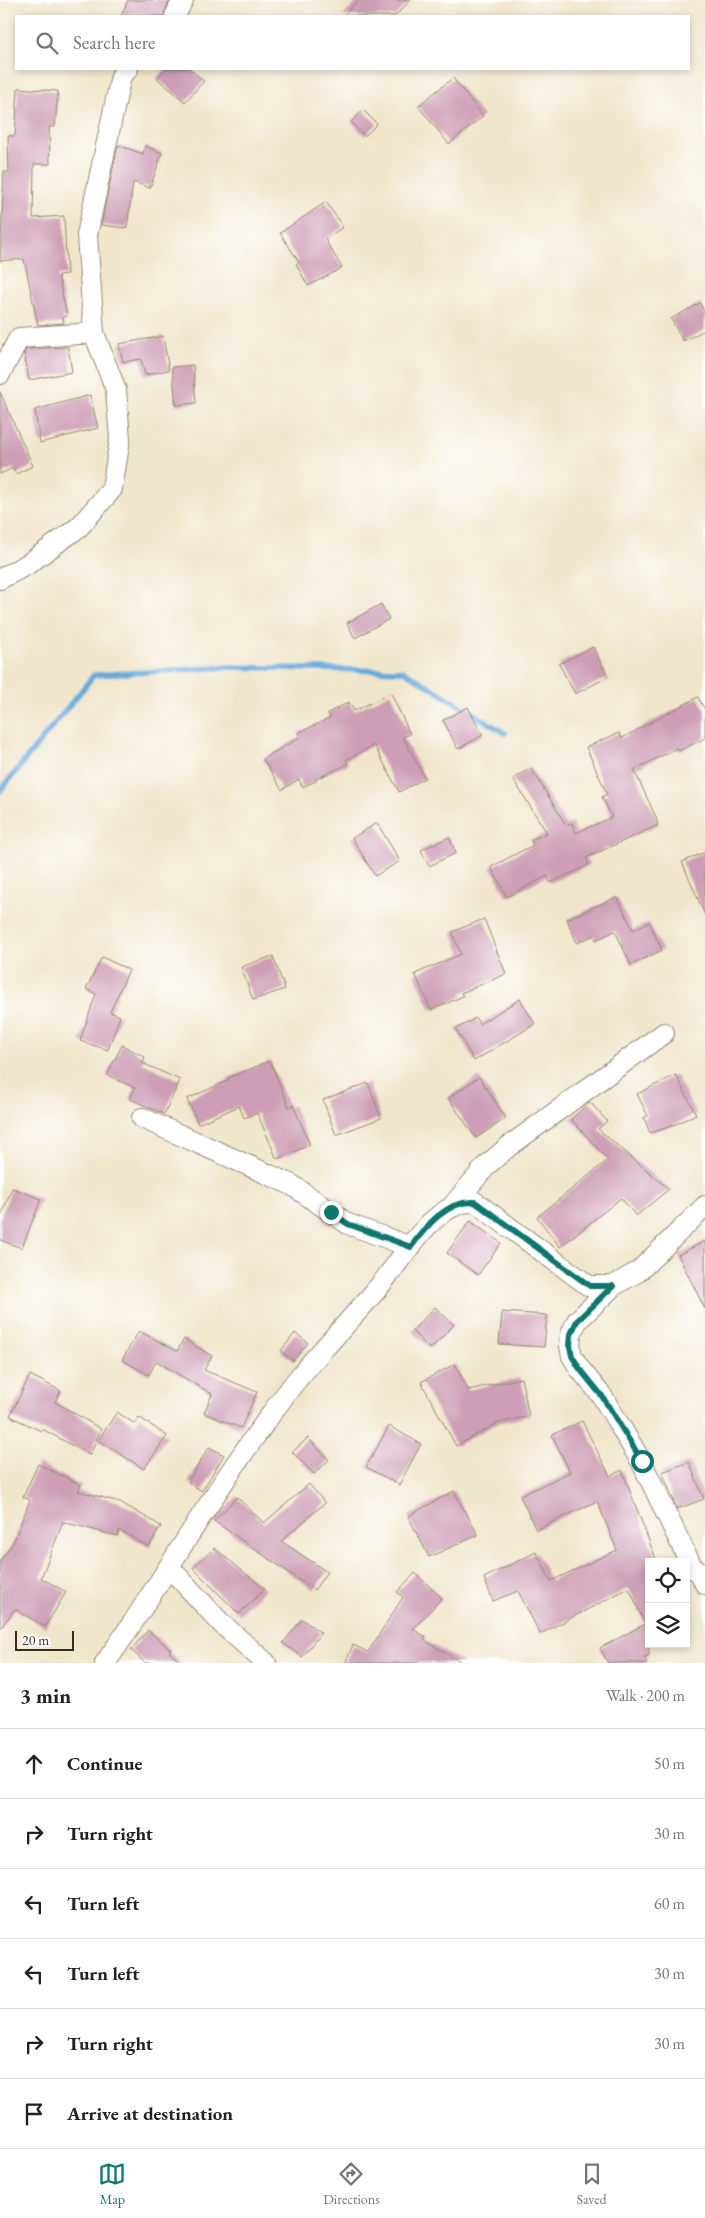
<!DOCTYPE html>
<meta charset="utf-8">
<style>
:root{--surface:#fff;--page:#f6f6f6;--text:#202124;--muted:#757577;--line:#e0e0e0;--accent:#0f766e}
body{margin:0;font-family:"EB Garamond",serif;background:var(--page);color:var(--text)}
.controls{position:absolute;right:15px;bottom:15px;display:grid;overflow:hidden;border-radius:0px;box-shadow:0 2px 8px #0003}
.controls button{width:45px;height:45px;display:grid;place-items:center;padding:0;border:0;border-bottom:1px solid var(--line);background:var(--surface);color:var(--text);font:25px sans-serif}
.scale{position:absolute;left:15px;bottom:12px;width:59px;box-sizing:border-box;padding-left:5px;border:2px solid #3b2a1e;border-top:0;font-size:14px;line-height:18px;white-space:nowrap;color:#3b2a1e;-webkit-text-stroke:4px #fff;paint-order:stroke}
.stop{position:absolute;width:15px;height:15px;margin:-11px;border:4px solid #0f766e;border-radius:50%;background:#fff}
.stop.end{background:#0f766e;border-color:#fff;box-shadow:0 1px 5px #0008}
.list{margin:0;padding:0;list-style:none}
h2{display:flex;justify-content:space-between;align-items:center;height:65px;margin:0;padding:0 20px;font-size:21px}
h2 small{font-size:16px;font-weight:400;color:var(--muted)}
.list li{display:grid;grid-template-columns:32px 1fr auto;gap:15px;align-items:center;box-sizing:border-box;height:70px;padding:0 20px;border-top:1px solid var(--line)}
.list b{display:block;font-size:19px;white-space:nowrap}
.list em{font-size:16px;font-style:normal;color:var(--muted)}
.icon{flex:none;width:28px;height:28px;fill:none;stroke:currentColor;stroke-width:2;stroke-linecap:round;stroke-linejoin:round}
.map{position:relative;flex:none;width:705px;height:1663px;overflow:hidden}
.search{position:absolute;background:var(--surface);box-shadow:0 2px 8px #0003;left:15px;right:15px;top:15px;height:55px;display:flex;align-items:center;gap:12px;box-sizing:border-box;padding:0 18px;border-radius:0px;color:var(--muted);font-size:19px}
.sheet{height:485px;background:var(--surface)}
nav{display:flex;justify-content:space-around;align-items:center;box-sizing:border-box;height:70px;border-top:1px solid var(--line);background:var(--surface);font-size:14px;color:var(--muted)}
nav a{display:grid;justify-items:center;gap:2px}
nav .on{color:var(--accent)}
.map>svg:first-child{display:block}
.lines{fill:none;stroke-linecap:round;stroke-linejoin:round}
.stream{stroke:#69aadd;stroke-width:5.5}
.building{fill:#cd9eb5}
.street-casing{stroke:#968874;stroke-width:22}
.street{stroke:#fff;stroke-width:20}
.route{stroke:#0f766e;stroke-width:6}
</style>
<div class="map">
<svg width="705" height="1663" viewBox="0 0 705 1663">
<rect width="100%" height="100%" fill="#fff"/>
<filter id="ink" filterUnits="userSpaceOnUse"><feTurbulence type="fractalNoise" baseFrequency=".02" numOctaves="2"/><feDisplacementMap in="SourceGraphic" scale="10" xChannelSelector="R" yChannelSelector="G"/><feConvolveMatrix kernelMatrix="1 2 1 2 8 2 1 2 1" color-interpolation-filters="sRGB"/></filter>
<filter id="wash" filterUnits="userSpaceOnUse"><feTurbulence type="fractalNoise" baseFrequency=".0096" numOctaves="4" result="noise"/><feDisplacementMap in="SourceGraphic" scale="20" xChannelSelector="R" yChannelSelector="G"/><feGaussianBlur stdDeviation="1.12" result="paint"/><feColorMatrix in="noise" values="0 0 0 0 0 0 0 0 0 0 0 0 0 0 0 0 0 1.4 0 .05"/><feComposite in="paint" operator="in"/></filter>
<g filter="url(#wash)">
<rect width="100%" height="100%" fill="#f0e6cb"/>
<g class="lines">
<!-- stream -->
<path class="stream" d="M 0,791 L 94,675 L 229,667 L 404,671 L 505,733"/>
</g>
<g id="blocks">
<!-- building -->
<g class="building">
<path d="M 128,0 L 170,0 L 163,16 L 121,16 Z"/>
<path d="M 359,0 L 411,0 L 395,16 L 343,16 Z"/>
<path d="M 165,69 L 190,69 L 204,81 L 185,102 L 157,78 Z"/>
<path d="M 453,78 L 483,116 L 449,144 L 418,106 Z"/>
<path d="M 18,88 L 58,91 L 55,127 L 49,127 L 50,164 L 34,164 L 33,218 L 64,216 L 67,274 L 58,275 L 67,316 L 63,317 L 64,323 L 38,325 L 24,259 L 0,261 L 4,172 L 9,172 L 8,136 L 15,136 Z"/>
<path d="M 363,110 L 377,124 L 365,136 L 351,122 Z"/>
<path d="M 118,145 L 143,154 L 145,146 L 162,153 L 150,188 L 133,182 L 127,228 L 101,225 Z"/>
<path d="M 326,202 L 343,227 L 325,239 L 342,268 L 308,286 L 296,264 L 299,262 L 280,233 Z"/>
<path d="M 700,303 L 705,313 L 705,330 L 683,341 L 671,319 Z"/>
<path d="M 163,336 L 169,370 L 145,375 L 141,359 L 123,362 L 119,344 Z"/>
<path d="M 68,347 L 72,372 L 29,380 L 24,353 L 26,349 Z"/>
<path d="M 193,365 L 196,403 L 176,405 L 172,367 Z"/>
<path d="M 0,392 L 33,466 L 16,474 L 13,468 L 0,474 Z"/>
<path d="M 90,395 L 98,428 L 40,443 L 35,410 Z"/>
<path d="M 381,604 L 389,619 L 355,638 L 347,623 Z"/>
<path d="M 593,647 L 608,677 L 575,694 L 559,664 Z"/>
<path d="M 391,693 L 410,734 L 403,737 L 425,778 L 399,792 L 374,745 L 346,760 L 348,764 L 316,779 L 316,781 L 302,787 L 299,779 L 282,790 L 263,759 L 300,737 L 298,733 L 330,718 L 328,713 L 349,702 L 354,711 Z"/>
<path d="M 698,697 L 705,710 L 705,738 L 679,751 L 677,748 L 634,770 L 656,817 L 658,825 L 586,858 L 589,865 L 550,883 L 547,876 L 507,897 L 491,867 L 533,845 L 531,840 L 547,833 L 513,779 L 531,768 L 566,825 L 572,823 L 576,833 L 612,817 L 602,797 L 607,794 L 586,747 L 619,733 L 622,738 Z"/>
<path d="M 468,707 L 483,735 L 458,749 L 443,720 Z"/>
<path d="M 377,823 L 400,861 L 375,876 L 352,838 Z"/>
<path d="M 449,837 L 456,853 L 429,866 L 421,850 Z"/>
<path d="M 705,852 L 705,915 L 682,862 Z"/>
<path d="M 617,897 L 633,930 L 649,922 L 662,950 L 631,965 L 615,931 L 596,940 L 594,935 L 577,943 L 567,919 Z"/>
<path d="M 484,919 L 506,974 L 461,993 L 463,996 L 431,1010 L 415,974 L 461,954 L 452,932 Z"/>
<path d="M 273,956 L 285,989 L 253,1000 L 241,967 Z"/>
<path d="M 102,957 L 129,970 L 110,1012 L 120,1016 L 108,1050 L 80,1041 L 96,994 L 86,989 Z"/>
<path d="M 520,999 L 535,1024 L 474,1061 L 456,1029 L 476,1018 L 479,1024 Z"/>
<path d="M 122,1045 L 145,1057 L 142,1063 L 180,1080 L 164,1114 L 130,1099 L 135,1088 L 107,1075 Z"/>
<path d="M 270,1061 L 289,1107 L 293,1105 L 310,1145 L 277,1159 L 257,1113 L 244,1118 L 239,1106 L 198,1124 L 187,1099 L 229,1080 L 228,1078 Z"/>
<path d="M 676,1075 L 696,1114 L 672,1126 L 650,1133 L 644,1118 L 648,1116 L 637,1094 Z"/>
<path d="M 479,1077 L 506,1118 L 476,1138 L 448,1098 Z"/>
<path d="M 368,1083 L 381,1118 L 336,1135 L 323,1100 Z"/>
<path d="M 590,1102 L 607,1121 L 598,1129 L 669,1189 L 636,1216 L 621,1198 L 560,1247 L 537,1217 L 608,1160 L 571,1119 Z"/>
<path d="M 12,1188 L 41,1199 L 22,1248 L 0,1240 L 0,1219 Z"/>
<path d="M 470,1221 L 501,1243 L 478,1275 L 447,1253 Z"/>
<path d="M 705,1241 L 705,1309 L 678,1255 Z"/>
<path d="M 435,1307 L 454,1325 L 430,1349 L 412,1331 Z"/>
<path d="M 502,1312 L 547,1315 L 544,1347 L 499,1344 Z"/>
<path d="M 139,1331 L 177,1351 L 184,1339 L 212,1356 L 204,1370 L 257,1392 L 241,1428 L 204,1413 L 212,1394 L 156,1361 L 149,1375 L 122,1360 Z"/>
<path d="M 295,1333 L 308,1343 L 293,1361 L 281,1351 Z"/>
<path d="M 455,1364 L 468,1390 L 521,1378 L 529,1416 L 498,1423 L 456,1446 L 421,1382 Z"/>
<path d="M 30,1375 L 61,1391 L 55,1402 L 101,1429 L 90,1455 L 42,1429 L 41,1431 L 10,1416 Z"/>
<path d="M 117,1412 L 135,1424 L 139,1417 L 167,1436 L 144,1469 L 98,1440 Z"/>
<path d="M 582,1421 L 610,1476 L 622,1470 L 657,1562 L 649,1562 L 649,1655 L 644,1657 L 647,1663 L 608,1663 L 600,1648 L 645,1624 L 629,1588 L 540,1634 L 518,1591 L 493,1601 L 484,1578 L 536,1552 L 551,1581 L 617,1550 L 597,1501 L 536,1530 L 520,1496 L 570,1472 L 552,1435 Z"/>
<path d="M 389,1426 L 421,1444 L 399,1485 L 366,1467 Z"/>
<path d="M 308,1438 L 329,1460 L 314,1474 L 292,1452 Z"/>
<path d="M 209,1447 L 224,1455 L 202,1491 L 188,1482 Z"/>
<path d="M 689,1462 L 704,1499 L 677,1509 L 662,1472 Z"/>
<path d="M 38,1464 L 81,1485 L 78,1491 L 120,1502 L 161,1526 L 149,1547 L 119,1530 L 118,1536 L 63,1522 L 41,1578 L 66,1592 L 45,1627 L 15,1609 L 0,1629 L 0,1561 L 13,1543 L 30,1500 L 23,1497 Z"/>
<path d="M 309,1484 L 325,1503 L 281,1541 L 327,1572 L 314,1590 L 214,1521 L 237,1497 L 264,1523 Z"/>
<path d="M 454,1491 L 478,1535 L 429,1557 L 408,1516 Z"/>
<path d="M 214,1548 L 265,1589 L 239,1614 L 193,1568 Z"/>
<path d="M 415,1573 L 442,1598 L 413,1629 L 426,1637 L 424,1640 L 463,1663 L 345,1663 L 353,1645 L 368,1652 L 403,1597 L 397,1592 Z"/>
<path d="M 302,1619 L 321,1633 L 302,1657 L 283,1643 Z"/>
<path d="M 148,1630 L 171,1650 L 169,1652 L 182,1663 L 145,1663 L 131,1650 Z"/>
</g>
</g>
</g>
<g filter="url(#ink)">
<use href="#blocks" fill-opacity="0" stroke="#968874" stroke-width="1"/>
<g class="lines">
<defs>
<g id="street">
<path d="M 175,16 L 183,0"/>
<path d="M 0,374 L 19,338 L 94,333 L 87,235 L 121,76 L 128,69"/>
<path d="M 0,579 L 28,564 L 79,527 L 112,489 L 120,439 L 116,390 L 94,333"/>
<path d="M 142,1118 L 292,1185 L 348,1224 L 411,1247"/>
<path d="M 454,1204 L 487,1165 L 508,1147 L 664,1033"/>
<path d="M 705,1206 L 639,1271 L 613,1286 L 577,1321 L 571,1334 L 570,1346 L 572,1356 L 580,1369 L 602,1396 L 641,1461 L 693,1569 L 699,1571 L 705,1584"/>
<path d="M 170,1568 L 221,1623 L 266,1663"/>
<path d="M 105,1663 C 158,1589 202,1509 256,1435 C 272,1413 288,1389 306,1369 C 329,1342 354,1316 377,1289 C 401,1262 434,1199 475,1202 L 589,1286 L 613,1286"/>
</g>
</defs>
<!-- street casing -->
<use href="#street" class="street-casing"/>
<!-- street -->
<use href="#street" class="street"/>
</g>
</g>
<g class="lines" filter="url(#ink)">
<!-- route -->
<path class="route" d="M 331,1212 L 348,1224 L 411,1247 C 426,1226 447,1200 475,1202 L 590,1286 L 613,1286 L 577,1321 L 571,1334 L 570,1346 L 572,1356 L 580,1369 L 602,1396 L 642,1461"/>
</g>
</svg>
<div class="controls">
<button><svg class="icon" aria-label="locate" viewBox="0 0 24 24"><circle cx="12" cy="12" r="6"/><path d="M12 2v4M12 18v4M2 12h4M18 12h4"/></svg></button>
<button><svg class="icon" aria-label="layers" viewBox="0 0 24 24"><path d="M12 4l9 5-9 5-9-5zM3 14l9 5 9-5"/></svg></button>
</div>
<div class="scale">20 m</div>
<div class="stop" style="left:642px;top:1461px"></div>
<div class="stop end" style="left:331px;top:1212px"></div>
<div class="search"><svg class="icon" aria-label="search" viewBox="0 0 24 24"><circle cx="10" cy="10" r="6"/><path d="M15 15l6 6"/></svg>Search here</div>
</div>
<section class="sheet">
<h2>3 min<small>Walk · 200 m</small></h2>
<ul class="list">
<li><svg class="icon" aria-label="ahead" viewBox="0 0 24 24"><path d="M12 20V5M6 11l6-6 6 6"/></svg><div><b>Continue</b></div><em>50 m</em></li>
<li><svg class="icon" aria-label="right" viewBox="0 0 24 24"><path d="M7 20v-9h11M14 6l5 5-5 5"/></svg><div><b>Turn right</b></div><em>30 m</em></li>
<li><svg class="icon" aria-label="left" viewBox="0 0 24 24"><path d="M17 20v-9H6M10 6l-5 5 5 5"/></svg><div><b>Turn left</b></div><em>60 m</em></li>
<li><svg class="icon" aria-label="left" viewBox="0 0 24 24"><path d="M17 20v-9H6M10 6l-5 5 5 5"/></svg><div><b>Turn left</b></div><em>30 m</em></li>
<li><svg class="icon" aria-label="right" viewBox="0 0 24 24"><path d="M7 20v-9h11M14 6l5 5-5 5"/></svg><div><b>Turn right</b></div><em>30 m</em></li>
<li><svg class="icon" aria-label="arrive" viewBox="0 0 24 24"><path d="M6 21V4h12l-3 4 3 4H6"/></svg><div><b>Arrive at destination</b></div></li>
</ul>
</section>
<nav>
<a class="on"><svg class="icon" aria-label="map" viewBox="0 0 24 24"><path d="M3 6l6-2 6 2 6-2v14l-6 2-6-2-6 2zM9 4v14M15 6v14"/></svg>Map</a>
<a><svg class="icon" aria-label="directions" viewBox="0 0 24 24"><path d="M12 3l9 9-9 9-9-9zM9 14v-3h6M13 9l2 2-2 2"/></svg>Directions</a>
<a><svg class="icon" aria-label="saved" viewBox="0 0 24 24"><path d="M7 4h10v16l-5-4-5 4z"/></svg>Saved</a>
</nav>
